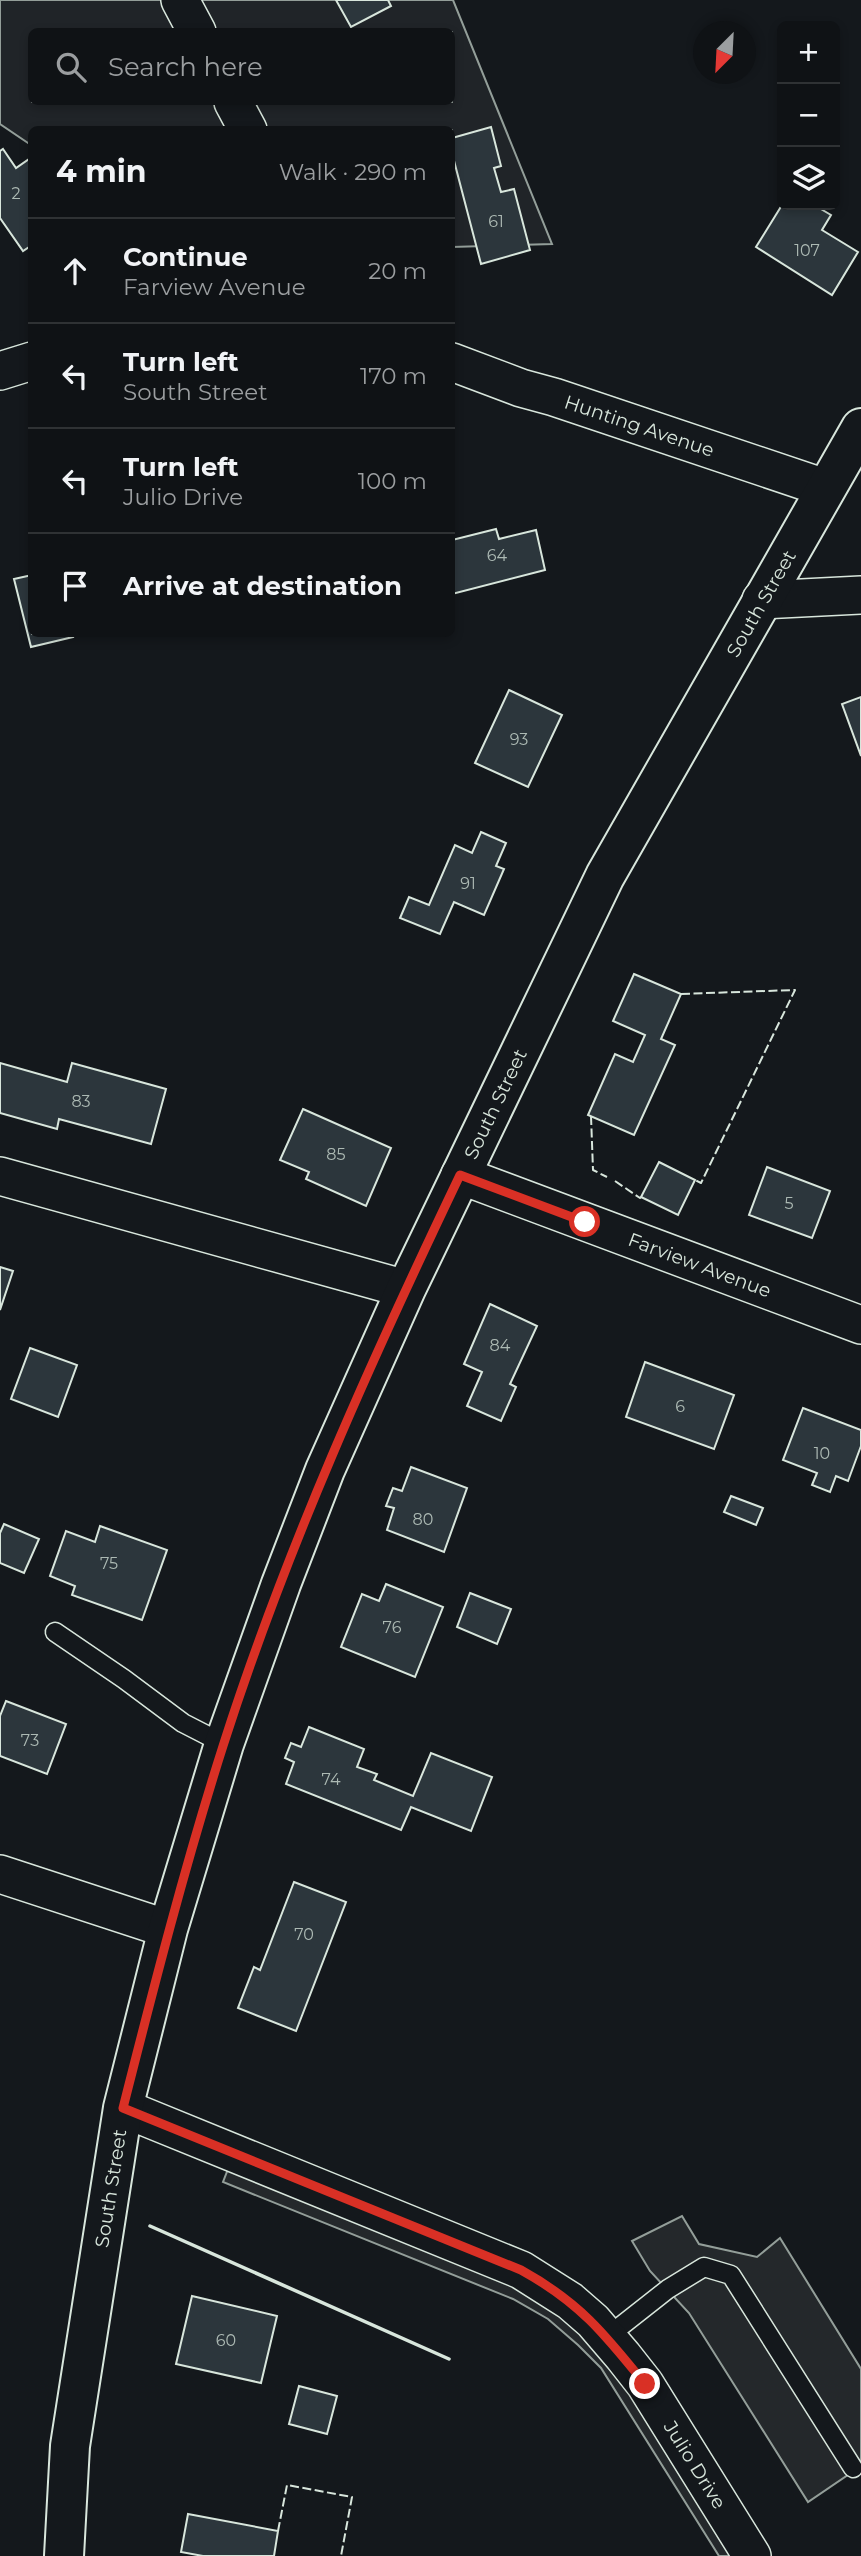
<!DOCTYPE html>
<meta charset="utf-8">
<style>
:root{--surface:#0f1215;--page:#181b1e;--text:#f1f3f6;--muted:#9b9ea0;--line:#2f3234}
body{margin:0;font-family:Montserrat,sans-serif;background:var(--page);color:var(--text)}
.controls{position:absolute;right:21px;top:21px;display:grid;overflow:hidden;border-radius:10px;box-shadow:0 4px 10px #0003}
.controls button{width:63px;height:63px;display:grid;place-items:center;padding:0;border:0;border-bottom:2px solid var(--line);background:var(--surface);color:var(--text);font:35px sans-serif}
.compass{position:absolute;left:693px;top:21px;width:63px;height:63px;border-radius:50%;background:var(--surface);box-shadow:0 4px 10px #0003;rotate:204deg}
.stop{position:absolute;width:21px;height:21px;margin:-16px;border:5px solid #d93025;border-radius:50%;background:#fff}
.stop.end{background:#d93025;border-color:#fff;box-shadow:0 2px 7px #0008}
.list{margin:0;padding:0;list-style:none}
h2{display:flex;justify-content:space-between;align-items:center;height:91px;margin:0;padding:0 28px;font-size:30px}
h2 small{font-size:23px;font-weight:400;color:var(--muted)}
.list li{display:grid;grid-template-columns:46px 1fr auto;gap:21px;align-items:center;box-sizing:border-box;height:105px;padding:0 28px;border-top:2px solid var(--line)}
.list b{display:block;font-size:26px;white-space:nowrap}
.list p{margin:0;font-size:23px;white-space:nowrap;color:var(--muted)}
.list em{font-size:23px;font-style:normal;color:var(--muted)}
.icon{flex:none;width:38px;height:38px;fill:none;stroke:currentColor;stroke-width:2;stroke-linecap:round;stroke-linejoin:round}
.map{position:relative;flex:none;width:861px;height:2556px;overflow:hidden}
.search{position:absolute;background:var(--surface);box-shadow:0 4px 10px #0003;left:28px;top:28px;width:427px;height:77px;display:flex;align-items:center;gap:18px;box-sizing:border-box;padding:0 24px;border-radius:10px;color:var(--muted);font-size:26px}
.panel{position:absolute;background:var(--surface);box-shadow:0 4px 10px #0003;left:28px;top:126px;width:427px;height:511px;border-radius:10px}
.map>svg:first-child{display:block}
.green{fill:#202428;stroke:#939e99;stroke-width:2;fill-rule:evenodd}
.parking{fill:#24282b;stroke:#939e99;stroke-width:2}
.building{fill:#2c363c;stroke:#d8e6dc;stroke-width:2}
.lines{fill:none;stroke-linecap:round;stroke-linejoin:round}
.lane-casing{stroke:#d8e6dc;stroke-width:21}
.street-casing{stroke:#d8e6dc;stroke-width:40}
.secondary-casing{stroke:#d8e6dc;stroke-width:42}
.lane{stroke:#14181c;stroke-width:18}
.street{stroke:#14181c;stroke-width:37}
.secondary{stroke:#14181c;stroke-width:38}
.fence{stroke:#d8e6dc;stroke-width:2;stroke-dasharray:9 3.5;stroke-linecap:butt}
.wall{stroke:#d8e6dc;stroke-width:3.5}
.route{stroke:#d93025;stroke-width:9}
.labels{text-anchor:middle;stroke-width:5;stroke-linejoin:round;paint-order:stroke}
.number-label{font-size:16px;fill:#adbab4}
.street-label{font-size:19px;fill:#d8e6dc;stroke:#14181c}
</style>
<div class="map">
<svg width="861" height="2556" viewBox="0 0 861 2556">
<rect width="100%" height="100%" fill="#14181c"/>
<!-- green -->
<path class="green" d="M 0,0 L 453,0 L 552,244 L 452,247 L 452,130 L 32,130 L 31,145 L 0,124 ZM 32,32 L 452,32 L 452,102 L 32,102 Z"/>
<!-- parking -->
<g class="parking">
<path d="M 230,2164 L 523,2287 L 591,2334 L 736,2556 L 719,2556 L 601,2368 L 578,2345 L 548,2319 L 513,2299 L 223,2182 Z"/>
<path d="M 682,2216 L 699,2244 L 757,2257 L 780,2238 L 861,2369 L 861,2466 L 808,2502 L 689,2313 L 650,2271 L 632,2241 Z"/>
</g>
<!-- building -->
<g class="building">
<path d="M 336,0 L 388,0 L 391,6 L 351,27 Z"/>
<path d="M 491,127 L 501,166 L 494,168 L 501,192 L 514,189 L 530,250 L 481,264 L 452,153 L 452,138 Z"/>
<path d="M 3,149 L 16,168 L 32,157 L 32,245 L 23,251 L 0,218 L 0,151 Z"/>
<path d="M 782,205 L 814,205 L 831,215 L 822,230 L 858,252 L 832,295 L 756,247 Z"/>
<path d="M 496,529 L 499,539 L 536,530 L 545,570 L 452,594 L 452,540 Z"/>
<path d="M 32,575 L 32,634 L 72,634 L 73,637 L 31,647 L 14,579 Z"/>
<path d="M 509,690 L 562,715 L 528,787 L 475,763 Z"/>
<path d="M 861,697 L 861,756 L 842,704 Z"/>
<path d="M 481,832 L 506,843 L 496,866 L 504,869 L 484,915 L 454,902 L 440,934 L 400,918 L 409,897 L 429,905 L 455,845 L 472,853 Z"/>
<path d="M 634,974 L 681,994 L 661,1039 L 675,1045 L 634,1135 L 588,1115 L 615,1054 L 633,1062 L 645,1035 L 613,1021 Z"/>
<path d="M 0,1063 L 67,1082 L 72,1063 L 166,1089 L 151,1144 L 59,1119 L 57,1129 L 0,1113 Z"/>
<path d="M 303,1109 L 391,1148 L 366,1206 L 306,1179 L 309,1172 L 280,1160 Z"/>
<path d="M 659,1162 L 695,1180 L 678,1215 L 641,1197 Z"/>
<path d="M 767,1167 L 830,1191 L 812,1238 L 749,1215 Z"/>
<path d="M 0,1267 L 13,1271 L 0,1310 Z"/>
<path d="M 490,1304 L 537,1326 L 510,1384 L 516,1387 L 501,1421 L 467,1406 L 482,1372 L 464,1364 Z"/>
<path d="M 30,1348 L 77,1365 L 58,1417 L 11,1399 Z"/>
<path d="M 645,1362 L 734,1395 L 714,1449 L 626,1417 Z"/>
<path d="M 803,1408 L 861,1430 L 861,1446 L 848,1481 L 836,1476 L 830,1492 L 812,1485 L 817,1473 L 783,1460 Z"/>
<path d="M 411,1467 L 467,1488 L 444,1552 L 387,1530 L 394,1508 L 386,1506 L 393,1488 L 402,1491 Z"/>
<path d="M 731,1496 L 763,1508 L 756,1525 L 724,1512 Z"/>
<path d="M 4,1524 L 39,1539 L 24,1573 L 0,1563 L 0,1533 Z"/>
<path d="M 100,1526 L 167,1550 L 142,1620 L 72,1595 L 75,1586 L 50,1576 L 66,1531 L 95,1542 Z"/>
<path d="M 386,1584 L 443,1607 L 415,1677 L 341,1647 L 362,1594 L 379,1601 Z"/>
<path d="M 470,1593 L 511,1609 L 497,1644 L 457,1627 Z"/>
<path d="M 6,1701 L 66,1724 L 47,1774 L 0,1756 L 0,1716 Z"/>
<path d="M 309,1727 L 364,1749 L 357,1767 L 377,1774 L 374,1780 L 413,1796 L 431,1753 L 492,1777 L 471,1831 L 411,1807 L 401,1830 L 286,1784 L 294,1762 L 285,1758 L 291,1743 L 301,1747 Z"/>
<path d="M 294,1882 L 346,1902 L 296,2031 L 238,2008 L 254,1967 L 260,1970 Z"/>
<path d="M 192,2296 L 277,2316 L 261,2383 L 176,2364 Z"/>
<path d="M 299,2386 L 337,2396 L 327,2434 L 289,2424 Z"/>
<path d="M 188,2514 L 278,2531 L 274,2556 L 203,2556 L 181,2552 Z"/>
</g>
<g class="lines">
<defs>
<g id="lane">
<path d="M 55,1632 L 124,1679 L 183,1723 L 224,1744"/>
<path d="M 607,2337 L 668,2289 L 704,2267 L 731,2275 L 853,2468"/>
</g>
<g id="street">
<path d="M 180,0 L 197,32"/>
<path d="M 233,102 L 248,130"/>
<path id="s1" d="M 452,362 L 521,388 L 554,397 L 825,488"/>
<path d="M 0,371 L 32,361"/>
<path d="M 761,600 L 861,595"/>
<path id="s2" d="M 460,1175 L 861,1325"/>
<path d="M 0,1176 L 406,1289"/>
<path d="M 0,1874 L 168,1929"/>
<path id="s3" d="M 123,2108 L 521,2270 L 570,2301 L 593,2321 L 623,2356 L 645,2384 L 752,2556"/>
</g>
<g id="secondary">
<path id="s4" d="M 64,2556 L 70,2446 L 123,2108 L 168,1929 L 224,1744 L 281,1584 L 325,1470 L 406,1289 L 605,876 L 861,428"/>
</g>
</defs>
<!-- lane casing -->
<use href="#lane" class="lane-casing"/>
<!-- street casing -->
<use href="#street" class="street-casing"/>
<!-- secondary casing -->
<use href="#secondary" class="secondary-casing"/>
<!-- lane -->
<use href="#lane" class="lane"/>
<!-- street -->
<use href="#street" class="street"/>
<!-- secondary -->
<use href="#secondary" class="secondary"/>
<!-- fence -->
<g class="fence">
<path d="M 681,994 L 795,990 L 701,1183 L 695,1180"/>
<path d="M 591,1116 L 593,1170 L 607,1177"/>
<path d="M 615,1181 L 640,1198 L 641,1197"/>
<path d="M 278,2531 L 287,2485 L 352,2497 L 341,2556"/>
</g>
<!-- wall -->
<path class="wall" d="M 150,2226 L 449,2359"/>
</g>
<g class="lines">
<!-- route -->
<path class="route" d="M 585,1222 L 460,1175 C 371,1361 286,1549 223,1746 C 185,1865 154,1986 123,2108 L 521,2270 C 579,2302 604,2333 645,2384"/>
</g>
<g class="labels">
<!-- number labels -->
<g class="number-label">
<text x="16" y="199">2</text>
<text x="496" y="227">61</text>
<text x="807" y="256">107</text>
<text x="497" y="561">64</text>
<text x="519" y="745">93</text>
<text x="468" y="889">91</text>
<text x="81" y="1107">83</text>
<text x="336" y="1160">85</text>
<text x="789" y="1209">5</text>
<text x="500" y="1351">84</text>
<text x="680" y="1412">6</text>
<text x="822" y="1459">10</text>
<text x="423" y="1525">80</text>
<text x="109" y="1569">75</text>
<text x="392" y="1633">76</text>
<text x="30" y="1746">73</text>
<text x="331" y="1785">74</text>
<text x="304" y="1940">70</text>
<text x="226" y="2346">60</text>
</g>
<!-- street labels -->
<g class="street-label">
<text dy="7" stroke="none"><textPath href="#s1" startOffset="198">Hunting Avenue</textPath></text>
<text dy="7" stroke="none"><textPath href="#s4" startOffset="2093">South Street</textPath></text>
<text dy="7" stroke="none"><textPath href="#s4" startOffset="1526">South Street</textPath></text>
<text dy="7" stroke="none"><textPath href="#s2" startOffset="256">Farview Avenue</textPath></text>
<text dy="7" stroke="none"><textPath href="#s4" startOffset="371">South Street</textPath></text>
<text dy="7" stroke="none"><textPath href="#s3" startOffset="695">Julio Drive</textPath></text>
</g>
</g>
</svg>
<div class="controls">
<button>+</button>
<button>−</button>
<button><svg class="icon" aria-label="layers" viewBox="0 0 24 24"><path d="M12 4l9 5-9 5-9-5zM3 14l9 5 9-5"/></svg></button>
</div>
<svg class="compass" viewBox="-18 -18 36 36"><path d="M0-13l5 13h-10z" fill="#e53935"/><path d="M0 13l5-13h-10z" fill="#9b9ea0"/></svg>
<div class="stop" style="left:585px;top:1222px"></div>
<div class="stop end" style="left:645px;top:2384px"></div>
<div class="search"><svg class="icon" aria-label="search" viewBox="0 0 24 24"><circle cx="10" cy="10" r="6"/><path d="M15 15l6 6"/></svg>Search here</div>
<section class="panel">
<h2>4 min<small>Walk · 290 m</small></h2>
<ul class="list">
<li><svg class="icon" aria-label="ahead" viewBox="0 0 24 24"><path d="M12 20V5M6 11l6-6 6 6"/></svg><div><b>Continue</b><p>Farview Avenue</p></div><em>20 m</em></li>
<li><svg class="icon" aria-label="left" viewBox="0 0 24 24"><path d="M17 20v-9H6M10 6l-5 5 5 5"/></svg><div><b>Turn left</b><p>South Street</p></div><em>170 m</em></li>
<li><svg class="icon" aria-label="left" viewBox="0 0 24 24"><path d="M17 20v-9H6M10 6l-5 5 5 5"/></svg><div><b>Turn left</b><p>Julio Drive</p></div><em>100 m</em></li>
<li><svg class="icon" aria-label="arrive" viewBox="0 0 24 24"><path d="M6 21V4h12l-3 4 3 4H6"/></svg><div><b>Arrive at destination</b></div></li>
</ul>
</section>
</div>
